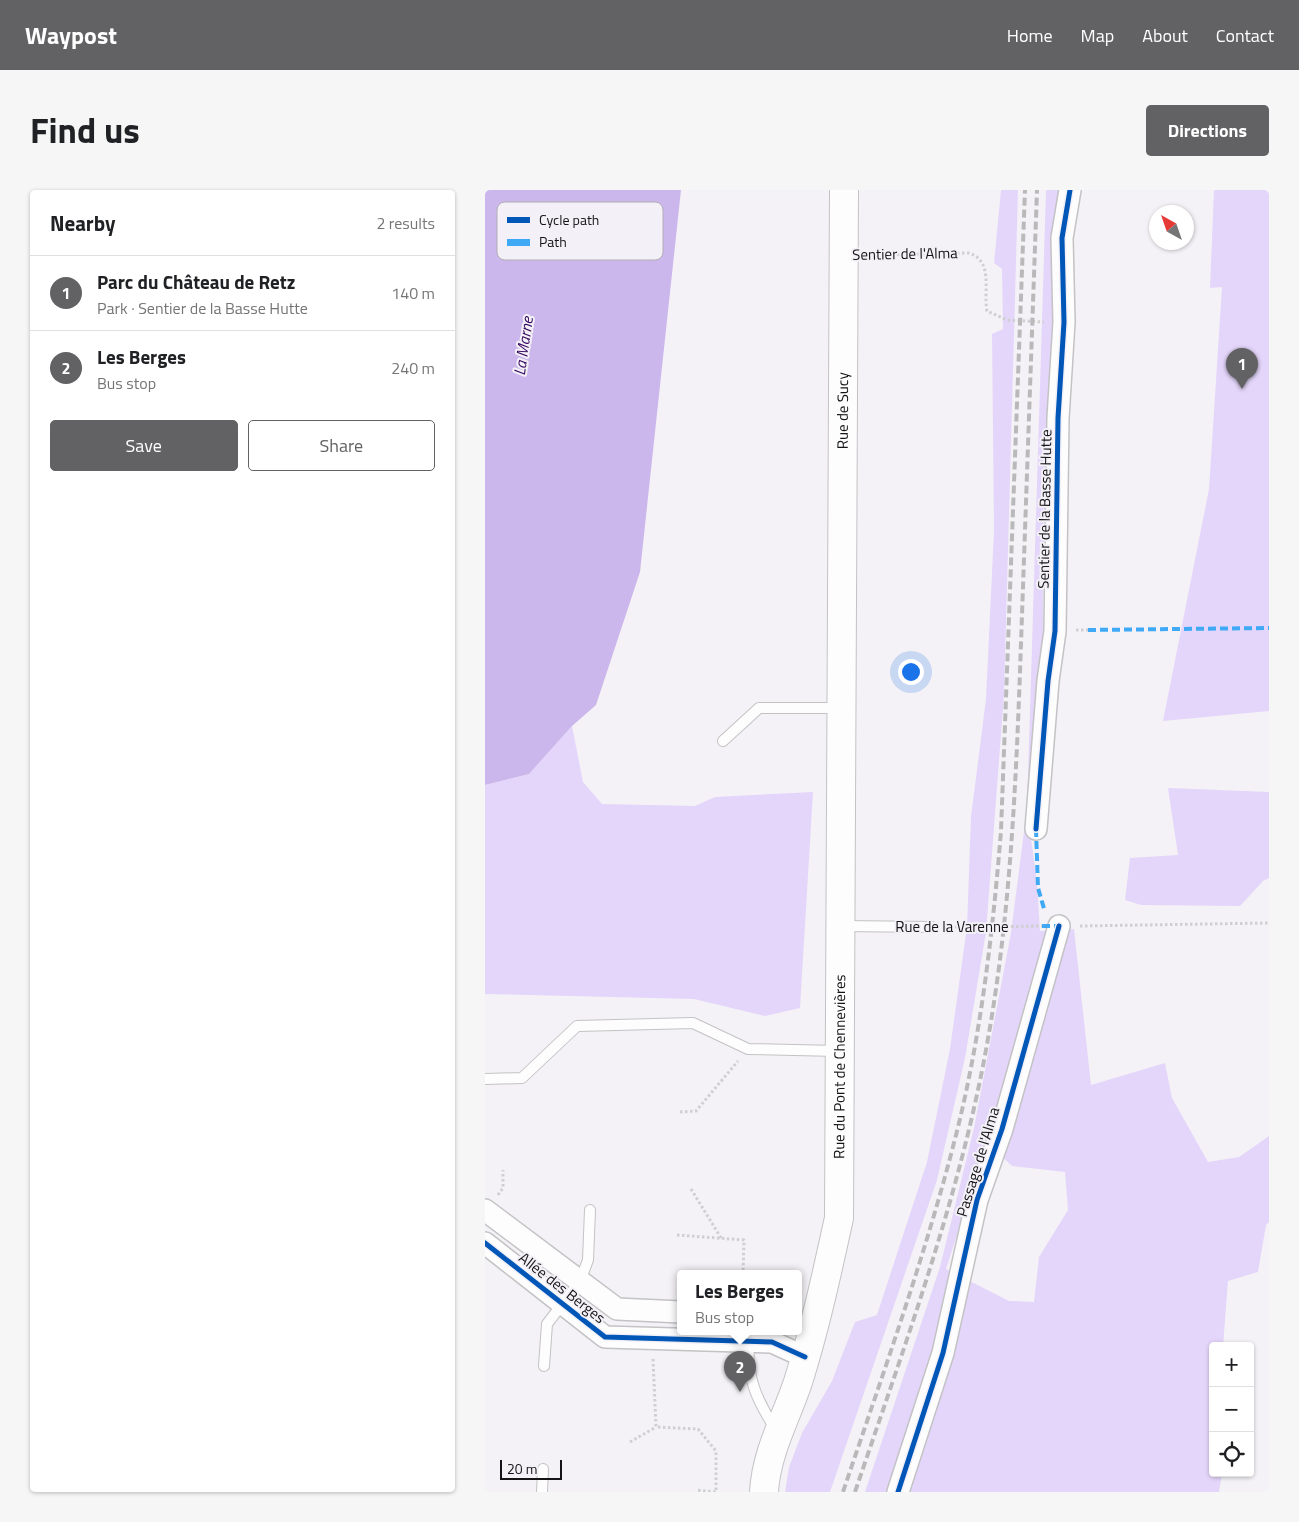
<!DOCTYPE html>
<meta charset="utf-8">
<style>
:root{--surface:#fff;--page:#f6f6f6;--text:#202124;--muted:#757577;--line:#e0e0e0;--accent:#626164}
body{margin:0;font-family:"Titillium Web",sans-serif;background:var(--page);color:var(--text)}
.controls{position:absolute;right:15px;bottom:15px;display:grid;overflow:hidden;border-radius:5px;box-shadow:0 1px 4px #0004}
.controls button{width:45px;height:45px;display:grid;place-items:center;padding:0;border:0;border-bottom:1px solid var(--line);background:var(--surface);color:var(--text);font:25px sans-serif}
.compass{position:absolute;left:664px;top:15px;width:45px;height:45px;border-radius:50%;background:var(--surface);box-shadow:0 1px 4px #0004;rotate:320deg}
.scale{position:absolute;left:15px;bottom:12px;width:62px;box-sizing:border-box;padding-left:5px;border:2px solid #141315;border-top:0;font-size:14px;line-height:18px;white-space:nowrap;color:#141315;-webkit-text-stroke:4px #f3f1f7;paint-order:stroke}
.you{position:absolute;left:425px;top:481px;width:18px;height:18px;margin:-12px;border:4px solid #fff;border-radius:50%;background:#1a73e8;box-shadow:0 0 0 8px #1a73e833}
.badge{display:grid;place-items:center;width:32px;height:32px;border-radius:50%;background:var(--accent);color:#fff;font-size:16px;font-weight:700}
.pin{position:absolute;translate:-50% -41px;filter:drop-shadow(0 1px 2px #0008)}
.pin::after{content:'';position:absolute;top:26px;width:18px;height:15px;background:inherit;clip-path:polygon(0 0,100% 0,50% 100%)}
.popup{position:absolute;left:192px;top:1080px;width:125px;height:65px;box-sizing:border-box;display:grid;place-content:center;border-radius:5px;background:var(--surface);filter:drop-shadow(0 1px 4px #0005);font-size:16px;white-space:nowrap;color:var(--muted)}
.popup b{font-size:19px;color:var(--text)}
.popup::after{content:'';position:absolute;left:50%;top:100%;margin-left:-10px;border:10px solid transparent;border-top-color:var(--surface)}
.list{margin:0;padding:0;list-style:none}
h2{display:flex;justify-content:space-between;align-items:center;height:65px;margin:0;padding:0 20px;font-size:21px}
h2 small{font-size:16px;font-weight:400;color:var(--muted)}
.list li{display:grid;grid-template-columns:32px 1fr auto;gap:15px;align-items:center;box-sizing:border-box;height:75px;padding:0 20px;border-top:1px solid var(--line)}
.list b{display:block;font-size:19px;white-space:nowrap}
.list p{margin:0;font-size:16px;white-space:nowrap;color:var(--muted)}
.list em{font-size:16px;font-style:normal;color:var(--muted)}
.actions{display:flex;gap:10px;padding:15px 20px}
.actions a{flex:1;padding:11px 0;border:1px solid var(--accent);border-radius:5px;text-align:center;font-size:18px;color:var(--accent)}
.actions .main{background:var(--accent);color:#fff}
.icon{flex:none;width:28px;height:28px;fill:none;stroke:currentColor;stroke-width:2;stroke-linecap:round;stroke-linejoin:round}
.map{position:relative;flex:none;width:784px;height:1302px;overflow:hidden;border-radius:5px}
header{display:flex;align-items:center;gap:30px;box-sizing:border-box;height:70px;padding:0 25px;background:var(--accent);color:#fff}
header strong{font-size:24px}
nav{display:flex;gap:28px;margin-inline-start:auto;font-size:18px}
.intro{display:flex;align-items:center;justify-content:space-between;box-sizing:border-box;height:120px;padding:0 30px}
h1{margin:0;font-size:35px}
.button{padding:12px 22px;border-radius:5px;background:var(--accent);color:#fff;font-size:18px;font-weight:700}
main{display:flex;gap:30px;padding:0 30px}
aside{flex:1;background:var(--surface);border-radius:5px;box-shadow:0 1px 4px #0004}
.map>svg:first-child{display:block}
.green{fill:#e4d6fa;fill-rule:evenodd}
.water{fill:#ccb7ec}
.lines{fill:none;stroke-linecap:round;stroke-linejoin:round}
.lane-casing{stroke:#c3c2c4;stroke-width:12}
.street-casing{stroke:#c3c2c4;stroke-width:24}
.secondary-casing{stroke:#c3c2c4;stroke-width:30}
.path{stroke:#cfcfd1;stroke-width:3;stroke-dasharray:2.5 2.5;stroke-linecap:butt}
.lane{stroke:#fdfdfe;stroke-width:10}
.street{stroke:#fdfdfe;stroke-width:21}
.secondary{stroke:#fdfdfe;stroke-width:28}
.rail{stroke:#bab9ba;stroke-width:4;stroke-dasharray:8 4;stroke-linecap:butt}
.path-bridge{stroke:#cfcfd1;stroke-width:3;stroke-dasharray:2.5 2.5;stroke-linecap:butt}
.quiet{stroke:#3fa9f5;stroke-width:4;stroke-dasharray:8 4;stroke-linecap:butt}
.cycleway-casing{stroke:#f3f1f7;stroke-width:8}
.cycleway{stroke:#0057b8;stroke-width:5}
.labels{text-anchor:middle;stroke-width:4;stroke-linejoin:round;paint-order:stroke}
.street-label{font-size:15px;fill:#141315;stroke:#f3f1f7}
.water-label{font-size:16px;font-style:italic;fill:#37085f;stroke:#f3f1f7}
.key{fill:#f3f1f7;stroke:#b0aeb3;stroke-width:1}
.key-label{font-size:14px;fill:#141315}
</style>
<header>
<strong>Waypost</strong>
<nav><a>Home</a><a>Map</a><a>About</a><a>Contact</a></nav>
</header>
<div class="intro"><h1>Find us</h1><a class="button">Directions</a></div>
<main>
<aside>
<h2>Nearby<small>2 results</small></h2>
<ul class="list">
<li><span class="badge">1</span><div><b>Parc du Château de Retz</b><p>Park · Sentier de la Basse Hutte</p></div><em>140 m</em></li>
<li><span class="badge">2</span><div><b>Les Berges</b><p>Bus stop</p></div><em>240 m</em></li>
</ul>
<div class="actions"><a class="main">Save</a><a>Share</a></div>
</aside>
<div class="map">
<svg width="784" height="1302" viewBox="0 0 784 1302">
<rect width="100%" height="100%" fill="#f4f2f6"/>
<!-- green -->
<g class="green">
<path d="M 516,0 L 533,0 L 519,505 L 501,742 L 480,868 L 452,990 L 345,1302 L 300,1302 L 304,1277 L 317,1243 L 347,1191 L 370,1132 L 392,1125 L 442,972 L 465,859 L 482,737 L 486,627 L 501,509 L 509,341 L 507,144 L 518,139 L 517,79 L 509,73 Z"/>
<path d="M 561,0 L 577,0 L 571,27 L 564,232 L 566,347 L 558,395 L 558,473 L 542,618 L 552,693 L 555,741 L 589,739 L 606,895 L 680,873 L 687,908 L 723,972 L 754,967 L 784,946 L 784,1032 L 781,1035 L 773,1082 L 743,1091 L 738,1156 L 728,1156 L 728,1283 L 737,1283 L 734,1302 L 380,1302 L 455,1077 L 489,938 L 526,743 L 542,618 ZM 502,952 L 527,976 L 580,982 L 583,1020 L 554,1067 L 549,1112 L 524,1111 L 461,1079 Z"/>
<path d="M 729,0 L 784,0 L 784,521 L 678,531 L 724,299 L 737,97 L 725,98 Z"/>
<path d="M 87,536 L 98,592 L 117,614 L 210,616 L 230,607 L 328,602 L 315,818 L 280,826 L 209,809 L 0,804 L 0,595 L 44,584 Z"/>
<path d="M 683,598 L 784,602 L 784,688 L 778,691 L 755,716 L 656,715 L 640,710 L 645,668 L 693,665 Z"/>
</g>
<!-- water -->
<path class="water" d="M 0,0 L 196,0 L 155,382 L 111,515 L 87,536 L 44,584 L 0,595 Z"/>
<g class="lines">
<defs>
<g id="lane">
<path d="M 238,551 L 274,518 L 355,518"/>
<path d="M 356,736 L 447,737"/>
<path d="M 0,889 L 37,888 L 92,836 L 208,833 L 263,859 L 353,861"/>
<path d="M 264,1149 C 261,1187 271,1209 291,1240"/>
<path d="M 59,1176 L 62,1134 L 95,1091 L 103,1070 L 105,1020"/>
<path d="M 57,1302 L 58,1279"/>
</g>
<g id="street">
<path d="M 551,639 L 563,491 L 570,441 L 573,228 L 579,132 L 577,48 L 585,0"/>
<path d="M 0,1020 L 132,1119 L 196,1122"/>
<path d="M 0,1053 L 120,1147 L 287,1152 L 320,1167"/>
<path d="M 413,1302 L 458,1163 L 492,1010 L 517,939 L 574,736"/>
</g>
<g id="secondary">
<path id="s1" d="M 279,1302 C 281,1263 301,1228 313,1192 C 330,1138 342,1083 354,1028 L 359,0"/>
</g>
</defs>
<!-- lane casing -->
<use href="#lane" class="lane-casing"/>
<!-- street casing -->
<use href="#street" class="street-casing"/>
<!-- secondary casing -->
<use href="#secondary" class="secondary-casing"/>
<!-- path -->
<g class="path">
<path d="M 382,65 L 484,63 C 509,71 498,101 502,121 L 522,130 L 559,132"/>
<path d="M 591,440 L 603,440"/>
<path d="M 595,736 L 784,733"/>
<path d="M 460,737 L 496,737"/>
<path d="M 195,922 L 211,921 L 253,871"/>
<path d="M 206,999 L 236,1048"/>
<path d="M 13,1005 L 18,998 L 18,980"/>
<path d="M 192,1045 L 259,1050 L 258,1083"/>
<path d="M 168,1169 L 171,1237 L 213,1239 L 231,1261 L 231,1302 L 211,1300"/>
<path d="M 145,1252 L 171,1237"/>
</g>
<!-- lane -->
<use href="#lane" class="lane"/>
<!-- street -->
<use href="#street" class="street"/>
<!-- secondary -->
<use href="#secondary" class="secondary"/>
<!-- rail -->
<g class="rail">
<path d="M 358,1302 C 399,1180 443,1059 474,933 C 497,837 508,739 516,641 L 540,0"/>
<path d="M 370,1302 C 421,1151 477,1001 504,843 C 528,705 532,565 537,425 C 542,284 547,142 552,0"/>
</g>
<!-- path-bridge -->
<path class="path-bridge" d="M 496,737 L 557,736"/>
<!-- quiet -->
<g class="quiet">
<path d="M 603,440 L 784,438"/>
<path d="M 551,639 L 553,698 L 560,722"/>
<path d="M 557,736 L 577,736"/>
</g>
<defs>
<g id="cycleway">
<path d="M 551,639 L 563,491 L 570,441 L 573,228 L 579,132 L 577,48 L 585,0"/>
<path d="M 0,1053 L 120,1147 L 287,1152 L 320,1167"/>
<path d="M 413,1302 L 458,1163 L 492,1010 L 517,939 L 574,736"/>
</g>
</defs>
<!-- cycleway casing -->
<use href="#cycleway" class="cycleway-casing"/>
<!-- cycleway -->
<use href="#cycleway" class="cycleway"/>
</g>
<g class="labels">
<!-- street labels -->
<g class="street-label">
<text transform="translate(420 64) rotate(-1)" y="5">Sentier de l'Alma</text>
<text dy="5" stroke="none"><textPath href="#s1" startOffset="1092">Rue de Sucy</textPath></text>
<text transform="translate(560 319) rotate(-89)" y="5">Sentier de la Basse Hutte</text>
<text x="467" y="742">Rue de la Varenne</text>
<text dy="5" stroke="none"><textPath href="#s1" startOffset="436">Rue du Pont de Chennevières</textPath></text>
<text transform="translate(493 972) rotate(-73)" y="5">Passage de l'Alma</text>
<text transform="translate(77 1098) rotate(38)" y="5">Allée des Berges</text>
</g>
<!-- water labels -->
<g class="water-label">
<text transform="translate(38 156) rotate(-82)" y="6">La Marne</text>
</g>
</g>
<!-- legend -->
<rect x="12" y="12" width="166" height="58" rx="8" class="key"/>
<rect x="22" y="27" width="23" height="6" fill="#0057b8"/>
<rect x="22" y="49" width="23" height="7" fill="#3fa9f5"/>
<g class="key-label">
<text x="54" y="35">Cycle path</text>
<text x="54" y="57">Path</text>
</g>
</svg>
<div class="controls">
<button>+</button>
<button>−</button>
<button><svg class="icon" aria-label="locate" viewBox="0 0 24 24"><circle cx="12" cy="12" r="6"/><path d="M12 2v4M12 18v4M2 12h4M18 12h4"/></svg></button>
</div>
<svg class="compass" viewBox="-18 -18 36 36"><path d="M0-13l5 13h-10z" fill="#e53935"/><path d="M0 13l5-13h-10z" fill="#757577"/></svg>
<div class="scale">20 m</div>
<div class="you"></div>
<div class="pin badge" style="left:757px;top:199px">1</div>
<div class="pin badge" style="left:255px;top:1202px">2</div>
<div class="popup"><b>Les Berges</b>Bus stop</div>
</div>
</main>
